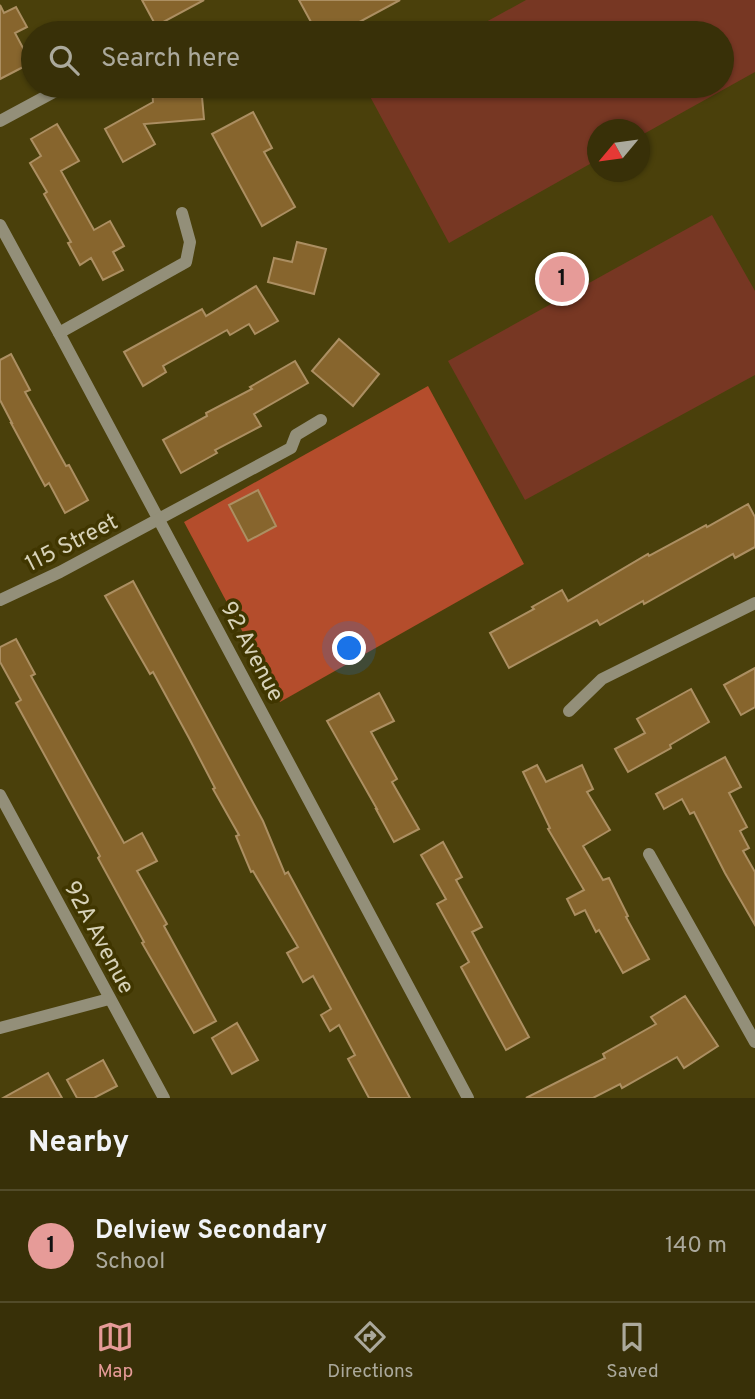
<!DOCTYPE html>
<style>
:root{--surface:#383008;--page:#433c16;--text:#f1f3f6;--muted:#aba99c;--line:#524b29;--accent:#e69b98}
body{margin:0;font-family:Overpass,sans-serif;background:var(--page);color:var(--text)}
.compass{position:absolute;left:587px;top:119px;width:63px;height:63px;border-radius:50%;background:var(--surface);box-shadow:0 2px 5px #0004;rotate:241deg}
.you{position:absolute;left:350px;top:649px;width:24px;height:24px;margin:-18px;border:5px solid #fff;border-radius:50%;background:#1a73e8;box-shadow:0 0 0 10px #1a73e833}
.badge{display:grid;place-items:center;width:46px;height:46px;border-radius:50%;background:var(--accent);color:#111;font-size:23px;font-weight:700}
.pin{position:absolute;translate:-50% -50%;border:4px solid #fff;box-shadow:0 2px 7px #0006}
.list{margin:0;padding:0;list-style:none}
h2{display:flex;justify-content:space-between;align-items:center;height:91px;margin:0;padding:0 28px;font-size:30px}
h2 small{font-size:23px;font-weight:400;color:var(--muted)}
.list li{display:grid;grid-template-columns:46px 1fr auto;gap:21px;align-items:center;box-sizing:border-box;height:112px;padding:0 28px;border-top:2px solid var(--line)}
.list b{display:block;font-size:26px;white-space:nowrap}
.list p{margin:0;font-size:23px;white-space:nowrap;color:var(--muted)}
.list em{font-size:23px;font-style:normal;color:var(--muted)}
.icon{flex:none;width:38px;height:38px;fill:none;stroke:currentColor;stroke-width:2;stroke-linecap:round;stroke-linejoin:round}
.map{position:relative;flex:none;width:755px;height:1098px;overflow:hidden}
.search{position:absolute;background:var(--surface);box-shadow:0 2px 5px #0004;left:21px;right:21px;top:21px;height:77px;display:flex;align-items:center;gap:18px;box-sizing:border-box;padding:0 24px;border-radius:38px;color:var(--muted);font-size:26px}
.sheet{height:203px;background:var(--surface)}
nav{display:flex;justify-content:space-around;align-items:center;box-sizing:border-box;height:98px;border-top:2px solid var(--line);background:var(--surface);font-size:19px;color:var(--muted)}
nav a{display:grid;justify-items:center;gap:4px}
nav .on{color:var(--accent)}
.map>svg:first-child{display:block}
.green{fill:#773723}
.forest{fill:#b44d2c}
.building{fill:#87652d;stroke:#ac8f62;stroke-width:2}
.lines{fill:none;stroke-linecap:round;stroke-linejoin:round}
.minor{stroke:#938f79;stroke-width:12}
.labels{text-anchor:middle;stroke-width:7;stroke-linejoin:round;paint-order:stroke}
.street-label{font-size:23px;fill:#d7d2b8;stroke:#403600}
</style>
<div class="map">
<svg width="755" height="1098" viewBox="0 0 755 1098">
<rect width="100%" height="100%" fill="#4a400b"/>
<!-- green -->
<g class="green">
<path d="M 526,0 L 755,0 L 755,72 L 640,136 L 640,130 L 598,130 L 597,160 L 449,243 L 366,89 L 372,86 L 722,86 L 722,33 L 466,33 Z"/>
<path d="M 712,215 L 755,291 L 755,375 L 525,500 L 448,361 Z"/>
</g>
<!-- forest -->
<path class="forest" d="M 428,386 L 524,564 L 280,702 L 184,522 Z"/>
<!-- building -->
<g class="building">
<path d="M 142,0 L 204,0 L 156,26 Z"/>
<path d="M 299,0 L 400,0 L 339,33 L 317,33 Z"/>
<path d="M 0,5 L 4,13 L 16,7 L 27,27 L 15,33 L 31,63 L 0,79 Z"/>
<path d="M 152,86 L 201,86 L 204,119 L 144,124 L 155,144 L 123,162 L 105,129 L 153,102 Z"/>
<path d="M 253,112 L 272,148 L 264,152 L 295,207 L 262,226 L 212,134 Z"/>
<path d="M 57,124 L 79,161 L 61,171 L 94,230 L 110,221 L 124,246 L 113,252 L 123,270 L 103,280 L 91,258 L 80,265 L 68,243 L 71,242 L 44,194 L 47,192 L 30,163 L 41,156 L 31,139 Z"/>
<path d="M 297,242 L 326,249 L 314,294 L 268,282 L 274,258 L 292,262 Z"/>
<path d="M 256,286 L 278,321 L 255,334 L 249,324 L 230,335 L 227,330 L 163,366 L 166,372 L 143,386 L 124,352 L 202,309 L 206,316 Z"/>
<path d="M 339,339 L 379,374 L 353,406 L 312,371 Z"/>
<path d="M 11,354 L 30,390 L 25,392 L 66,466 L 69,465 L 88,500 L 65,513 L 49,483 L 45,486 L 11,423 L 12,423 L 0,400 L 0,360 Z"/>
<path d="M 295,361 L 308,383 L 254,414 L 261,426 L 215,450 L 217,453 L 181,473 L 163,440 L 207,416 L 206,413 L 252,389 L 250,387 Z"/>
<path d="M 258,490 L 276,526 L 248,541 L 229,505 Z"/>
<path d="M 748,504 L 755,517 L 755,547 L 735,558 L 733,554 L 644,604 L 643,601 L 600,625 L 597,620 L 509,668 L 490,633 L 534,609 L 532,607 L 562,590 L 568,601 L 648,554 L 649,556 L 706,525 L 707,527 Z"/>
<path d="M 133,581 L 263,821 L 285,874 L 288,872 L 410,1098 L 369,1098 L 348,1059 L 355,1055 L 339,1025 L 330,1031 L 321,1015 L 331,1009 L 313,976 L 303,982 L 287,953 L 298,947 L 253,871 L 251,872 L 236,836 L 239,835 L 213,789 L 215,788 L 189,738 L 153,672 L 150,674 L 105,596 Z"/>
<path d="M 16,639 L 35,674 L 31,676 L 124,843 L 142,833 L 157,861 L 137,871 L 167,924 L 164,926 L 216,1021 L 194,1033 L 142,943 L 144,942 L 98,858 L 100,856 L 16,703 L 21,700 L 0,662 L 0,647 Z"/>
<path d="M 755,668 L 755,707 L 741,715 L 724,685 Z"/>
<path d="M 691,689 L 709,722 L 670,745 L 671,748 L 628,772 L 615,749 L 645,733 L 637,719 Z"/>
<path d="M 379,693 L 394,721 L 371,732 L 397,779 L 392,782 L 419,829 L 394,842 L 376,809 L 377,809 L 327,721 Z"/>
<path d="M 725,757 L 741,787 L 729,793 L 747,827 L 740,831 L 749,848 L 743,851 L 755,872 L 755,925 L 725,873 L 694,812 L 690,814 L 682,799 L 664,809 L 656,794 Z"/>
<path d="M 537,765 L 546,782 L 582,765 L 593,789 L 587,792 L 610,830 L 583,846 L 603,880 L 609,878 L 628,916 L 626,917 L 649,959 L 623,973 L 599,930 L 596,932 L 585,910 L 575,915 L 567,899 L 584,890 L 548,829 L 550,828 L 523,772 Z"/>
<path d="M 443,842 L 462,877 L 456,880 L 482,927 L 472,932 L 529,1037 L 506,1050 L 461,967 L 469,962 L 437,904 L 446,899 L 421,855 Z"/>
<path d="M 685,996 L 718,1046 L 684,1068 L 677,1057 L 622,1088 L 620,1084 L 593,1098 L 526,1098 L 605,1058 L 603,1054 L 656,1024 L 651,1017 Z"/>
<path d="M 237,1023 L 258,1060 L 232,1074 L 212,1038 Z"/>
<path d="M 103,1060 L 117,1086 L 94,1098 L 77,1098 L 67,1080 Z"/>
<path d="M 48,1073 L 62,1098 L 3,1098 Z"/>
</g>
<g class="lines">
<!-- minor -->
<g class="minor">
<path d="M 0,121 L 65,86"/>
<path d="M 0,225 L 59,333 L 468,1098"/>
<path d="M 59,333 L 186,262 L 190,242 L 182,213"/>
<path d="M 0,600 L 60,572 L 291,448 L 296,435 L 321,420"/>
<path d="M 569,711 L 602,679 L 755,603"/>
<path d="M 0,795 L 164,1098"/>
<path d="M 649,854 L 755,1042"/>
<path d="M 0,1028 L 109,999"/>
</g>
</g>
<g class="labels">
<!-- street labels -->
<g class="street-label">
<text transform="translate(71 542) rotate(-27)" y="8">115 Street</text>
<text transform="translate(253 651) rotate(62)" y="8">92 Avenue</text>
<text transform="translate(100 937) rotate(62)" y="8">92A Avenue</text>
</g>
</g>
</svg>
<svg class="compass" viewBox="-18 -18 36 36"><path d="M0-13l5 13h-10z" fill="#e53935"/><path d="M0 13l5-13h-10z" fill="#aba99c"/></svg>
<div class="you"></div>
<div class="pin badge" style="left:562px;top:279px">1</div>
<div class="search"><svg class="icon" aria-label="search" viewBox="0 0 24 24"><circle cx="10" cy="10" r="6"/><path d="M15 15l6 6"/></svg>Search here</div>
</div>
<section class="sheet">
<h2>Nearby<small></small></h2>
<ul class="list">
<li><span class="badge">1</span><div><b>Delview Secondary</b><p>School</p></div><em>140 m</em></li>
</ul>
</section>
<nav>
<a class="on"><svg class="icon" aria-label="map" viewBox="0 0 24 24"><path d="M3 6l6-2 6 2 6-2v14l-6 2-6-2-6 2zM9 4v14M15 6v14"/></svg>Map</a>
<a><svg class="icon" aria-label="directions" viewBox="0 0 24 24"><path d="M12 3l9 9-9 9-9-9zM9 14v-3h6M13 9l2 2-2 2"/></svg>Directions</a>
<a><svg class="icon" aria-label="saved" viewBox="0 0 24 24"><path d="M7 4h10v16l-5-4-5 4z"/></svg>Saved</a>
</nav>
